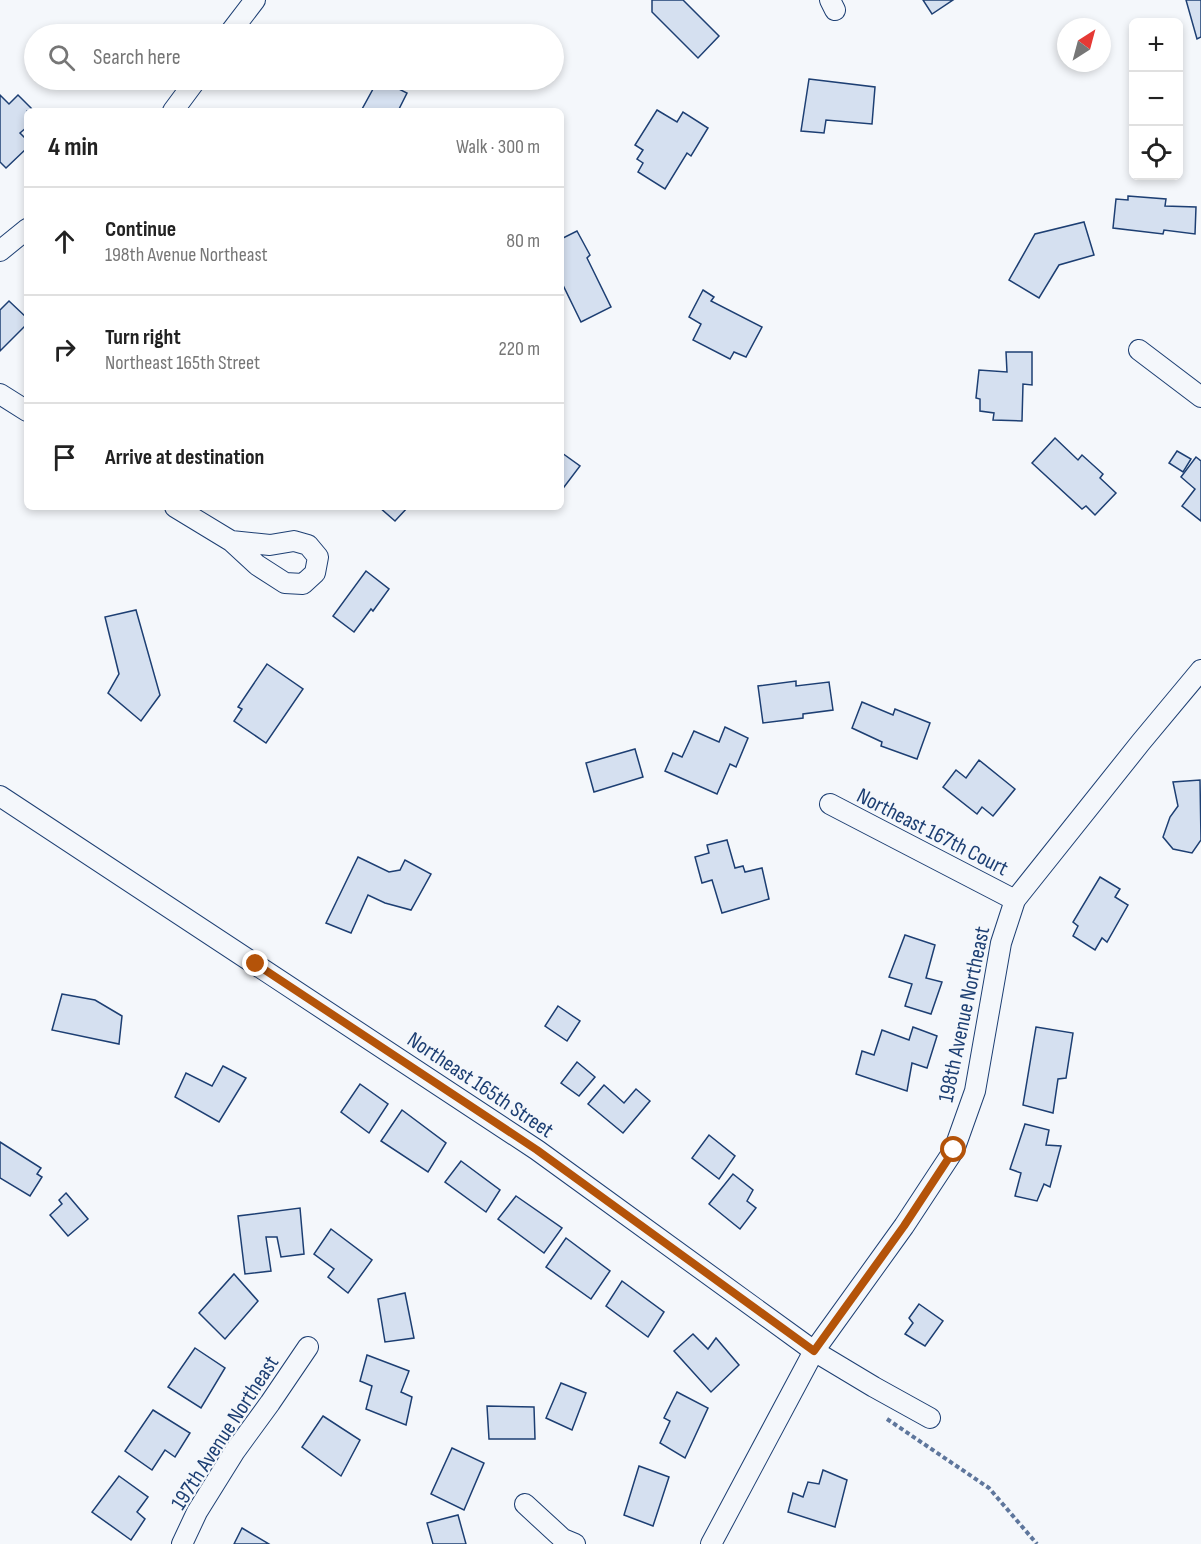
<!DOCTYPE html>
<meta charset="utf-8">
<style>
:root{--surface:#fff;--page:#f6f6f6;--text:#222;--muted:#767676;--line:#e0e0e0}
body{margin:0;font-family:"Sofia Sans Condensed",sans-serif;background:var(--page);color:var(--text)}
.controls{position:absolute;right:18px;top:18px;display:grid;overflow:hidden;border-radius:9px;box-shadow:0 3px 9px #0003}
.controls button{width:54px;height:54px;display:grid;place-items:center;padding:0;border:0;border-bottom:2px solid var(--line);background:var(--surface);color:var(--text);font:30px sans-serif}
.compass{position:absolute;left:1057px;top:18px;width:54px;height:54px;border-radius:50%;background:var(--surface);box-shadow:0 3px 9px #0003;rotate:36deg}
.stop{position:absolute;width:18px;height:18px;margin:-14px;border:4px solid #b45309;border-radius:50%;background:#fff}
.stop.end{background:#b45309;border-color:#fff;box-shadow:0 2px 6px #0008}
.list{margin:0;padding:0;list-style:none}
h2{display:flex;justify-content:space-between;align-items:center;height:78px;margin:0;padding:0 24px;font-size:26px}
h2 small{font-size:20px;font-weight:400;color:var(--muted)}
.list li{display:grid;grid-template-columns:39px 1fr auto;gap:18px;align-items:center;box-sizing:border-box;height:108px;padding:0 24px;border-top:2px solid var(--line)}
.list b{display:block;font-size:22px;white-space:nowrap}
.list p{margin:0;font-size:20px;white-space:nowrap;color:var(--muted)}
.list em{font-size:20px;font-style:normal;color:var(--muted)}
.icon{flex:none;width:33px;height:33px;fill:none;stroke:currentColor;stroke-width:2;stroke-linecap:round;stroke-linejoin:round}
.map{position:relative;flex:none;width:1201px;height:1544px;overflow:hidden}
.search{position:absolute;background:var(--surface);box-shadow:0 3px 9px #0003;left:24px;top:24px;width:540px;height:66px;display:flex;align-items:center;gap:15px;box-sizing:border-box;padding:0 21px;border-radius:33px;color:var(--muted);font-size:22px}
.panel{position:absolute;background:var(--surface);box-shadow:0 3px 9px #0003;left:24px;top:108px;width:540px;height:402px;border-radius:9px}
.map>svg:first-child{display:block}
.building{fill:#d5e0f0;stroke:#1d3f73;stroke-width:1.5}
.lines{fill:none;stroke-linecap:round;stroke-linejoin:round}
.minor-casing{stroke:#1d3f73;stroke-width:22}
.path{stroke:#5e769c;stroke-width:4;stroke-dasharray:4.5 3;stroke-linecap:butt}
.minor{stroke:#f4f7fb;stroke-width:20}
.route{stroke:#b45309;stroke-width:8}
.labels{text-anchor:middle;stroke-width:4.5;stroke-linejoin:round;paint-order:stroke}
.street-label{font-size:22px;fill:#1d3f73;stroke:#f4f7fb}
</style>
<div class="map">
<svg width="1201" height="1544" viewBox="0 0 1201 1544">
<rect width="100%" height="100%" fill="#f4f7fb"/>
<!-- building -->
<g class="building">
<path d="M 652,0 L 683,0 L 719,36 L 698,58 L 652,12 Z"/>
<path d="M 923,0 L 953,0 L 932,14 Z"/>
<path d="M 1186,0 L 1201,0 L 1201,37 L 1197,39 Z"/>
<path d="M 809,79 L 875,87 L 872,124 L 826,120 L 824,133 L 801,131 Z"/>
<path d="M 378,80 L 381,80 L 407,93 L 398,111 L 361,111 Z"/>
<path d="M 0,95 L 9,104 L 18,95 L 34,111 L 27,111 L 27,127 L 20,133 L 27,140 L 27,148 L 6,168 L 0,162 Z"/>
<path d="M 657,110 L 677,122 L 683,112 L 708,128 L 691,156 L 687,153 L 665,189 L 638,172 L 643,163 L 637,159 L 643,150 L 635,145 Z"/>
<path d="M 1128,196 L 1166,199 L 1165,206 L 1196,207 L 1195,234 L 1164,230 L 1163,234 L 1113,228 L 1116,199 L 1128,200 Z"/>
<path d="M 1084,222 L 1094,255 L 1059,265 L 1039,298 L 1009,280 L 1035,234 Z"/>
<path d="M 577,231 L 590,255 L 587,258 L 611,307 L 581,322 L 561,281 L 561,239 Z"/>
<path d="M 703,290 L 714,297 L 711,301 L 762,327 L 746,357 L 734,352 L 730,359 L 693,340 L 701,324 L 689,317 Z"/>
<path d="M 9,301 L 27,318 L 27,324 L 0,351 L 0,310 Z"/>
<path d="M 1006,352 L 1032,352 L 1032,385 L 1023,384 L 1022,421 L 993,420 L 994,413 L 980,411 L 980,399 L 976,398 L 979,370 L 1007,372 Z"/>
<path d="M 1055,438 L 1078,460 L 1082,455 L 1103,474 L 1100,478 L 1116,493 L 1095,515 L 1086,506 L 1082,509 L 1032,463 Z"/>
<path d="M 1177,451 L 1191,459 L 1183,472 L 1169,463 Z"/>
<path d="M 562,453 L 580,466 L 561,491 L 561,454 Z"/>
<path d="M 1196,457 L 1201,461 L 1201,521 L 1182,506 L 1195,489 L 1181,477 Z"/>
<path d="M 379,507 L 408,507 L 395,521 Z"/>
<path d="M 366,571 L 389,589 L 373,611 L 371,609 L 354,632 L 333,616 Z"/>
<path d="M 136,610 L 160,695 L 141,721 L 108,693 L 119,674 L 105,617 Z"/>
<path d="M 267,664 L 303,689 L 266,743 L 234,721 L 242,709 L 238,707 Z"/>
<path d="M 796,681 L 796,686 L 829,682 L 833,710 L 803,714 L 803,718 L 763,723 L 758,686 Z"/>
<path d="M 862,702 L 893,715 L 895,709 L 930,723 L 917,759 L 881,746 L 882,742 L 852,728 Z"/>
<path d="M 725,727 L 748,738 L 736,767 L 730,764 L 717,794 L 665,771 L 673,753 L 682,757 L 694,731 L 719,742 Z"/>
<path d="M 635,749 L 643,777 L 594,792 L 586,763 Z"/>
<path d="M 979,760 L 1015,789 L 993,816 L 982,807 L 977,814 L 943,787 L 956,770 L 966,778 Z"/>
<path d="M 1200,780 L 1201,840 L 1192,853 L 1173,849 L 1163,837 L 1170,817 L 1178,806 L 1173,782 Z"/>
<path d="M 727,840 L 735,868 L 743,866 L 745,872 L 762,868 L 769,899 L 722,913 L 712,880 L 702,883 L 695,857 L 709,853 L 707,845 Z"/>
<path d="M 358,857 L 389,872 L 400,870 L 405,860 L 431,874 L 411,910 L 385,903 L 368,895 L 351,933 L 326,923 Z"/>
<path d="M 1100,877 L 1120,889 L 1115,897 L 1128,905 L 1107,942 L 1102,938 L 1095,950 L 1073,936 L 1078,926 L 1073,922 Z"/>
<path d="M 905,935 L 935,945 L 926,978 L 942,982 L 931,1014 L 905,1006 L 912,984 L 889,977 Z"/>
<path d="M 62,994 L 95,1000 L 122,1016 L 119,1044 L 52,1030 Z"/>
<path d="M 558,1006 L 580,1021 L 567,1041 L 545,1026 Z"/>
<path d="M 913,1027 L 937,1036 L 927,1068 L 912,1063 L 907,1091 L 856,1074 L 862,1051 L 874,1055 L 882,1030 L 909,1040 Z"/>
<path d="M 1036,1027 L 1073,1033 L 1066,1078 L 1058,1079 L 1053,1113 L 1023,1105 Z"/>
<path d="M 577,1062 L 595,1077 L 579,1096 L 561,1083 Z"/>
<path d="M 223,1066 L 246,1078 L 219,1122 L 175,1097 L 186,1073 L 212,1086 Z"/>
<path d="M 360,1084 L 388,1104 L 369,1133 L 341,1112 Z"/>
<path d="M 604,1085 L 624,1103 L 636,1089 L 650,1101 L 623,1133 L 588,1104 Z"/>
<path d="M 402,1110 L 446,1143 L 428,1172 L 381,1141 Z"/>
<path d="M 1025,1124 L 1049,1130 L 1046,1145 L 1061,1146 L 1050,1187 L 1044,1184 L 1037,1201 L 1015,1196 L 1021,1173 L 1010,1169 Z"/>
<path d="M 709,1135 L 735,1156 L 719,1179 L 692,1158 Z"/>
<path d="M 0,1142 L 41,1168 L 37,1174 L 42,1177 L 30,1196 L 0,1178 Z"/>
<path d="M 461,1161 L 500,1190 L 486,1212 L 445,1182 Z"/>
<path d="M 733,1174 L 753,1190 L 747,1201 L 756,1208 L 740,1229 L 709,1204 Z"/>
<path d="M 66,1193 L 88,1219 L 68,1236 L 50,1215 L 62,1204 L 59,1200 Z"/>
<path d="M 516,1196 L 562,1228 L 544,1253 L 498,1219 Z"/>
<path d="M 300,1208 L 304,1254 L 281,1257 L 277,1237 L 266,1237 L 271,1271 L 245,1274 L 238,1216 Z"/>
<path d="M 331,1229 L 372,1260 L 348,1293 L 328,1277 L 334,1269 L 314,1254 Z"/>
<path d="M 566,1238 L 610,1271 L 591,1299 L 546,1267 Z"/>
<path d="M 234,1274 L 258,1301 L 225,1339 L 199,1313 Z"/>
<path d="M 622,1281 L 664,1312 L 648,1337 L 606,1306 Z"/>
<path d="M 405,1293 L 414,1338 L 385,1342 L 378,1299 Z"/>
<path d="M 919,1304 L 943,1321 L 925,1346 L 905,1334 L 913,1323 L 909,1318 Z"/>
<path d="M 693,1334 L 708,1349 L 716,1338 L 739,1365 L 711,1392 L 674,1351 Z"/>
<path d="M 195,1348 L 225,1368 L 201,1408 L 168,1387 Z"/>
<path d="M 367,1355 L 409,1371 L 401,1392 L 412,1397 L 406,1425 L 366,1409 L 372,1386 L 360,1381 Z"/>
<path d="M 561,1383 L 586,1393 L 572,1430 L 546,1418 Z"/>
<path d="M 677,1392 L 708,1408 L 685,1458 L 660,1443 L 670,1421 L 664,1418 Z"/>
<path d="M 487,1406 L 534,1407 L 535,1439 L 489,1439 Z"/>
<path d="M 153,1410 L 190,1433 L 175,1457 L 165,1450 L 152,1470 L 125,1451 Z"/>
<path d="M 323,1416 L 360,1440 L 341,1476 L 302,1447 Z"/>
<path d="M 452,1448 L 484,1463 L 464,1510 L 431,1494 Z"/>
<path d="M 639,1466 L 669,1477 L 653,1526 L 624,1515 Z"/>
<path d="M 823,1470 L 847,1480 L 835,1527 L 788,1512 L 793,1493 L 803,1497 L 808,1482 L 819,1484 Z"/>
<path d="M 119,1476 L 148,1497 L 137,1512 L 145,1519 L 131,1540 L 92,1512 Z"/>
<path d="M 458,1515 L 466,1544 L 433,1544 L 427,1523 Z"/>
<path d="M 242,1528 L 269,1544 L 234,1544 Z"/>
</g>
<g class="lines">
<defs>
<g id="minor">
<path d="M 830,0 L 835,10"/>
<path d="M 229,34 L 255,0"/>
<path d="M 173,111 L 196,80"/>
<path d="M 0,251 L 27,229"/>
<path d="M 1139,350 L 1201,397"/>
<path d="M 0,394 L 27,411"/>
<path d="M 175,507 L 231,541 L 257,565 L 285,583 L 303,584 L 315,573 L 318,557 L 308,545 L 294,541 L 270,545 L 231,541"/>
<path d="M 0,796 L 537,1150 L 814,1351 L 874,1387 L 930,1418"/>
<path d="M 830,804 L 1015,900"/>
<path d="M 525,1504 L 563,1539 L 575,1544"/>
<path d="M 182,1544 L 197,1512 L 235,1451 L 270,1403 L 308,1347"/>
<path d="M 711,1544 L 814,1351 L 904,1226 L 954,1150 L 975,1091 L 1001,943 L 1015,900 L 1141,742 L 1201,670"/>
</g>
</defs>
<!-- minor casing -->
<use href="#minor" class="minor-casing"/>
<!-- path -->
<path class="path" d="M 887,1419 L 989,1488 L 1037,1544"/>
<!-- minor -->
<use href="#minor" class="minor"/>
</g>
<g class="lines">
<!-- route -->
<path class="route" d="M 256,964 L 537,1150 L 814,1351 L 904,1226 L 954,1150"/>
</g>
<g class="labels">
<!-- street labels -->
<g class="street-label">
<text transform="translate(933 831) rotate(27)" y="8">Northeast 167th Court</text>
<text transform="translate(963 1014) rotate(-78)" y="8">198th Avenue Northeast</text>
<text transform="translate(481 1084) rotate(34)" y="8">Northeast 165th Street</text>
<text transform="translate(224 1432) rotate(-57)" y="8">197th Avenue Northeast</text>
</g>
</g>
</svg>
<div class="controls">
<button>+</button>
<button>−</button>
<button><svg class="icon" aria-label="locate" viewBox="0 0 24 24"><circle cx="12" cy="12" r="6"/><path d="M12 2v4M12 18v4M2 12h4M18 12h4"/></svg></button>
</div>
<svg class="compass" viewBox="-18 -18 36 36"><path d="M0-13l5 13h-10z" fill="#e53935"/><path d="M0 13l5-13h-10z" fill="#767676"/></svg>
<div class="stop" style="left:954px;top:1150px"></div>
<div class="stop end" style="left:256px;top:964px"></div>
<div class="search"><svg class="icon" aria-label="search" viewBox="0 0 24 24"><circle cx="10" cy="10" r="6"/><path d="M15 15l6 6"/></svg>Search here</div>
<section class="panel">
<h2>4 min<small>Walk · 300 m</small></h2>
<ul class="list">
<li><svg class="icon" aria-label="ahead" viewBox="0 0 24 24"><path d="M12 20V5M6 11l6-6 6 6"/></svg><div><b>Continue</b><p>198th Avenue Northeast</p></div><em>80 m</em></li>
<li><svg class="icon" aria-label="right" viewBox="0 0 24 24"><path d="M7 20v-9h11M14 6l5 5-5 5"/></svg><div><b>Turn right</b><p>Northeast 165th Street</p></div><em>220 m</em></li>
<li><svg class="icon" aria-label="arrive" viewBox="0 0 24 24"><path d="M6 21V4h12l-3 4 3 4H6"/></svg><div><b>Arrive at destination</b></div></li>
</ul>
</section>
</div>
